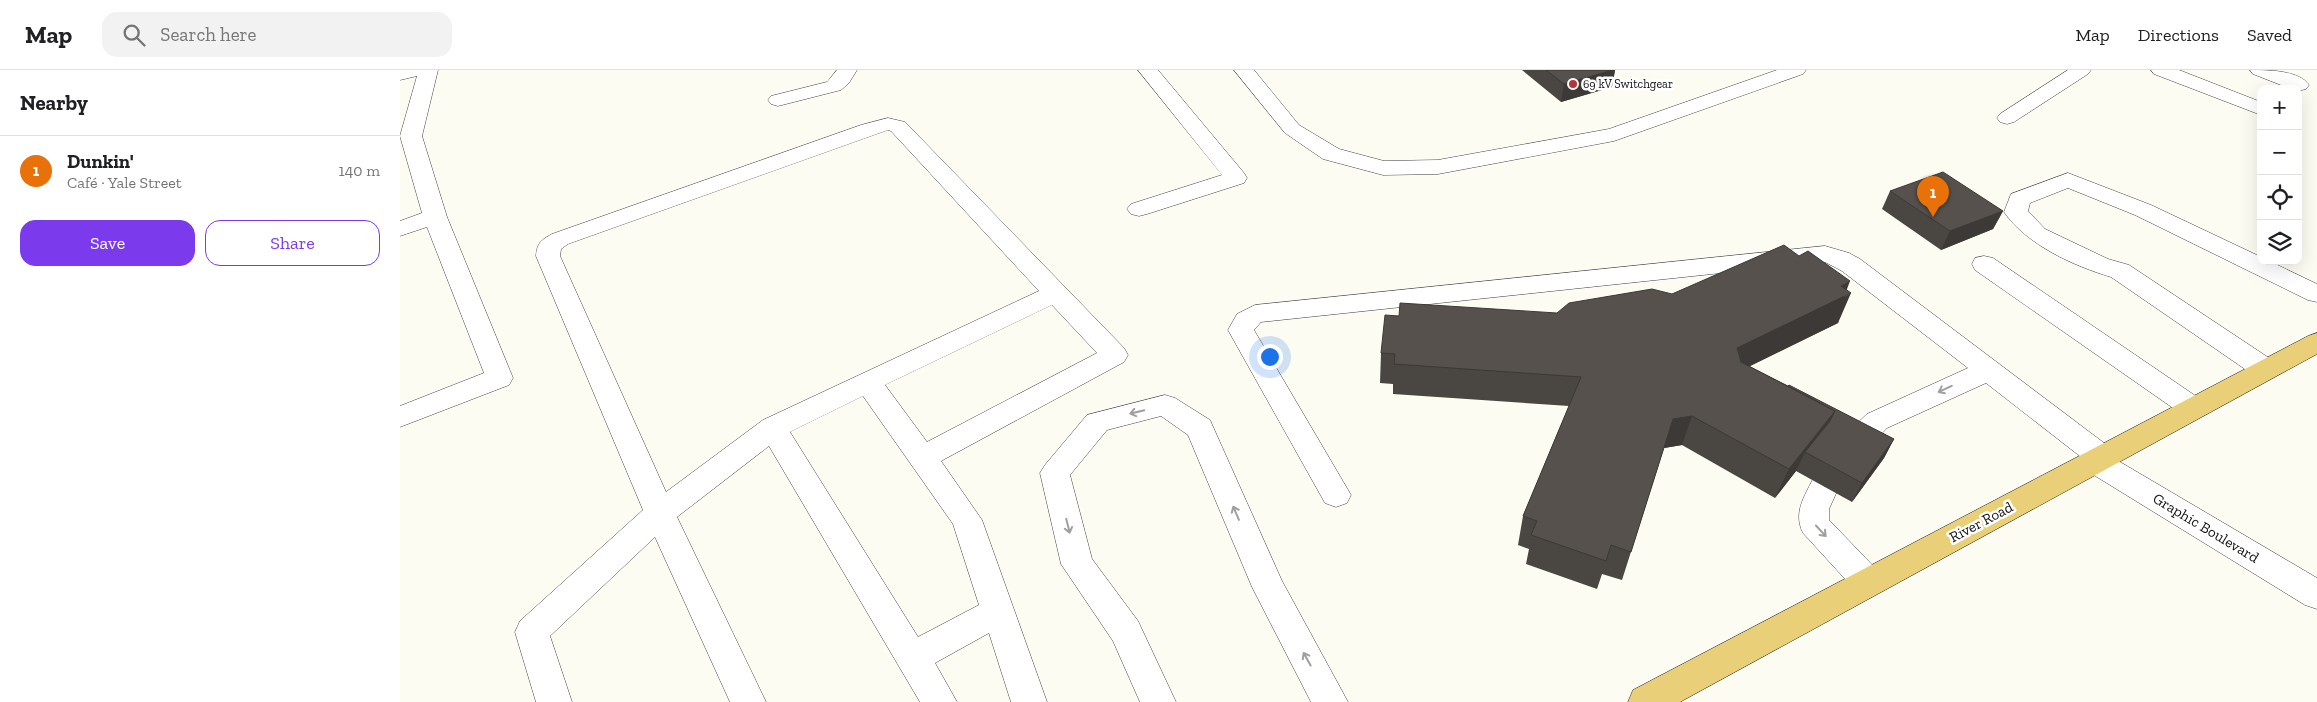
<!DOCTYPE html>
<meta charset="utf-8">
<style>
:root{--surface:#fff;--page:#f2f2f2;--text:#202124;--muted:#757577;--line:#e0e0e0;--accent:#7c3aed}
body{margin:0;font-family:"Zilla Slab",serif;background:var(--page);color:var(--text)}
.controls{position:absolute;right:15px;top:15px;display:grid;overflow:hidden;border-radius:10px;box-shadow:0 5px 20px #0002}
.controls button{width:45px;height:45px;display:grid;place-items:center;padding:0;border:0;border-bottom:1px solid var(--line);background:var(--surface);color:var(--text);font:25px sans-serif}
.you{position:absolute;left:869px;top:286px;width:18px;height:18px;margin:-12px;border:4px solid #fff;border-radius:50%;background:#1a73e8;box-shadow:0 0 0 8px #1a73e833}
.badge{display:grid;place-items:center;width:32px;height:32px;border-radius:50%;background:var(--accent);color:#fff;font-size:16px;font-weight:700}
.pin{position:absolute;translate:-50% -41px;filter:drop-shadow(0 1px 2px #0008)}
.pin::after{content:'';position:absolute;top:26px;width:18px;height:15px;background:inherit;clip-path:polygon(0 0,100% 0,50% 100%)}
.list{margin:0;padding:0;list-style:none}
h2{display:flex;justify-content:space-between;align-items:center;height:65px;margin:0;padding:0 20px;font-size:21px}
h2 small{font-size:16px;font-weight:400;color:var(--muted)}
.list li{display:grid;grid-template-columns:32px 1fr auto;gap:15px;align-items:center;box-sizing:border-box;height:70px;padding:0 20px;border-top:1px solid var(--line)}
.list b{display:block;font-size:19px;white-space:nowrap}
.list p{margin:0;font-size:16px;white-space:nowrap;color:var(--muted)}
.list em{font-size:16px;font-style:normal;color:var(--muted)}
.actions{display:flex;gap:10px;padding:15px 20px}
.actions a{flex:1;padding:11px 0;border:1px solid var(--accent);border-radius:15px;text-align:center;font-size:18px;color:var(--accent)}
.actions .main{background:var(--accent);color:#fff}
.icon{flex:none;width:28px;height:28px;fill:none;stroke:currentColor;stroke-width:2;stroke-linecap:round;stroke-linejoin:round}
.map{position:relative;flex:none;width:1917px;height:632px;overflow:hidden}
header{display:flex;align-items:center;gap:30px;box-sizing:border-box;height:70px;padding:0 25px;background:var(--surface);border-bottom:1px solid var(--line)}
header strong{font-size:24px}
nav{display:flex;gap:28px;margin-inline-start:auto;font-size:18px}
.search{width:350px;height:45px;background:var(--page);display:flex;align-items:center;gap:12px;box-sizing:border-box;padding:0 18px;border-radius:15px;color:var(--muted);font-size:19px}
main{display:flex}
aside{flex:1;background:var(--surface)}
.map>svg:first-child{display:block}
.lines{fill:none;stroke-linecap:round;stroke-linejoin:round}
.minor-casing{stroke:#424242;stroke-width:1}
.major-casing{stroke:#202020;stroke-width:1}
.minor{fill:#fff;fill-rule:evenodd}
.major{fill:#e9cf77;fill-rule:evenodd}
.wall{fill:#4a4642}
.shaded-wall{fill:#3c3936}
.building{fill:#56514d;stroke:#3c3936}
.oneway{stroke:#9f9f9f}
.poi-dot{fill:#b0373a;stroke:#fff;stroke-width:2}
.labels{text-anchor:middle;stroke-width:5;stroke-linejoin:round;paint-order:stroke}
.far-poi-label{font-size:12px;fill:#0f0f0f;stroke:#fff;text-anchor:start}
.street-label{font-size:15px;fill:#0f0f0f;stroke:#fff}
</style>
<header>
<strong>Map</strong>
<div class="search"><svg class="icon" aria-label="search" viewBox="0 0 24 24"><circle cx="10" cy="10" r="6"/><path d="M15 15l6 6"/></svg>Search here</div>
<nav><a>Map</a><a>Directions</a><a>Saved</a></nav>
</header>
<main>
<aside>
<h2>Nearby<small></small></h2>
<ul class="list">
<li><span class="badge" style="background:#e8710a">1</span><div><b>Dunkin'</b><p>Café · Yale Street</p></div><em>140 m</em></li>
</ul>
<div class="actions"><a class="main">Save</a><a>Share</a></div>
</aside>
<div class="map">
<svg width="1917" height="632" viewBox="0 0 1917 632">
<rect width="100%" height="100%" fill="#fdfcf3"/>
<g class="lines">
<defs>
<g id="minor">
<path d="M 0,0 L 38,0 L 22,66 L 47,147 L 113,308 L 109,315 L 0,357 L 0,336 L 84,303 L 27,157 L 0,166 L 0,151 L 22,143 L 0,66 L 17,6 L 0,10 Z"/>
<path d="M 437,0 L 457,0 L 449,13 L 441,20 L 378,36 L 371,34 L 368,30 L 371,26 L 427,12 Z"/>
<path d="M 738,0 L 758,0 L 844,103 L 847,108 L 844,113 L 747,144 L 739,146 L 731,144 L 727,139 L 731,134 L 822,105 Z"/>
<path d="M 834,0 L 854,0 L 899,55 L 939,79 L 984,91 L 1038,90 L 1209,59 L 1377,0 L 1406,0 L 1403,4 L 1214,71 L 1038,104 L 983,105 L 923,89 L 885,63 Z"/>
<path d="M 1668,0 L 1691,0 L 1688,4 L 1614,52 L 1607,54 L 1600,52 L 1597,48 L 1600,44 Z"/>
<path d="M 1751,0 L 1779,0 L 1861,32 L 1861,45 L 1754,4 Z"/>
<path d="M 1850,0 C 1867,0 1899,0 1909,15 L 1906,19 L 1898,21 L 1898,19 L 1891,19 L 1853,4 Z"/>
<path d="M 488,48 L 505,52 L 724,278 L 728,285 L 724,292 L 541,391 L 582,450 L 647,632 L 611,632 L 589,563 L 535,593 L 557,632 L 520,632 L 369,376 L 277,447 L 366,632 L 330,632 L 255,467 L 150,566 L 172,632 L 136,632 L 115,562 L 120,551 L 243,440 L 136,186 C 137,173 141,170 152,164 L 461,55 ZM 488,60 L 491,61 L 639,221 L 363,350 L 266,422 L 160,186 L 161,179 L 168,174 ZM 652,235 L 697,283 L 527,372 L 485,315 ZM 463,326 L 553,454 L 579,535 L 518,567 L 390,362 Z"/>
<path d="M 1668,103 L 1751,135 L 1861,187 L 1861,191 L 1869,191 L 1917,214 L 1917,232 L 1908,230 L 1735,145 L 1668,118 L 1630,133 L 1628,141 L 1645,159 L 1708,189 L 1729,195 L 1875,292 L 1879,299 L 1875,306 L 1865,309 L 1855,306 L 1711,207 C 1674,196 1627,175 1604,142 L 1611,124 Z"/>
<path d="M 1425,176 L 1449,183 L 1460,189 L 1712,379 L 1717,387 L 1715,389 L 1917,508 L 1917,539 L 1905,535 L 1684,399 L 1679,391 L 1681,387 L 1586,313 L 1487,358 L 1465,381 L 1455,384 L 1445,381 L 1441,373 L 1445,365 L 1467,344 L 1568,298 L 1442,201 L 1425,192 L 861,252 L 854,260 L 951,425 L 947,433 L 936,437 L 925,433 L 828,260 L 837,244 L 855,235 Z"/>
<path d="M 1584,186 L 1593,188 L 1803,331 L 1807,338 L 1803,345 L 1793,348 L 1783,345 L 1575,200 L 1572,194 L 1575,188 Z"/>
<path d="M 765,325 L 775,328 L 810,350 L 882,511 L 948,632 L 911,632 L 852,517 L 788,365 L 761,346 L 707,360 L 670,405 L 692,489 L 738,551 L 776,632 L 740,632 L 713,571 L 661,494 L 640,403 L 645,395 L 687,345 Z"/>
<path d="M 1424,405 L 1435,409 L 1439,417 L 1429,439 L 1429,450 L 1479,502 L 1484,512 L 1479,522 L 1468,526 L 1457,522 L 1403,463 C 1393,443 1404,427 1413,409 Z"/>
</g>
<path id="major" d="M 1917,263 L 1917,284 L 1280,632 L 1228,632 L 1233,620 L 1908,266 Z"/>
</defs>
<!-- minor casing -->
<use href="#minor" class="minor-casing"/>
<!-- major casing -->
<use href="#major" class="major-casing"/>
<!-- minor -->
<use href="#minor" class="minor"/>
<!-- major -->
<use href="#major" class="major"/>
</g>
<!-- wall -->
<g class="wall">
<path d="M 1122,0 L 1215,0 L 1212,17 L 1161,32 Z"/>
<path d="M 1490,121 L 1603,141 L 1593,159 L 1541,180 L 1482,139 Z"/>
<path d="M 1447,220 L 1438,253 L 1349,296 L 1494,369 L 1484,388 L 1452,432 L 1396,401 L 1375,428 L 1282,375 L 1264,378 L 1222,510 L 1202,504 L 1197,519 L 1126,494 L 1129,479 L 1118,475 L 1123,446 L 1169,336 L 993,324 L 993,314 L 980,313 L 981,283 L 999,246 L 1157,243 L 1272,224 Z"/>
</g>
<!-- shaded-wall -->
<g class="shaded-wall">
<path d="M 1213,0 L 1215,0 L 1212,17 L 1161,32 L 1164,14 Z"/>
<path d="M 1603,141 L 1593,159 L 1541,180 L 1550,161 Z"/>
<path d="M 1450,211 L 1444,227 L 1451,223 L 1438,253 L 1326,308 L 1337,278 L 1441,216 Z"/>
<path d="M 1435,341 L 1421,370 L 1405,382 L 1396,401 L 1375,428 L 1389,399 Z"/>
<path d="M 1292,346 L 1282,375 L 1264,378 L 1273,349 Z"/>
<path d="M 1494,369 L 1484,388 L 1452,432 L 1462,413 Z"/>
</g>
<!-- building -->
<g class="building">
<path d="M 1146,0 L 1213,0 L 1164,14 Z"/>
<path d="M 1543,102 L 1603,141 L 1550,161 L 1490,121 Z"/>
<path d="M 1384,175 L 1399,186 L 1408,181 L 1450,211 L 1441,216 L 1451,223 L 1337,278 L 1341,292 L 1435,341 L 1389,399 L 1292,346 L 1273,349 L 1231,482 L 1211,475 L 1206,491 L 1131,465 L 1137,451 L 1123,446 L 1181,307 L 994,294 L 995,284 L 981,283 L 985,245 L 999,246 L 1000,233 L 1157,243 L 1169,233 L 1252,219 L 1272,224 Z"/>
<path d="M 1389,315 L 1494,369 L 1462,413 L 1405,382 L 1430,351 L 1435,341 L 1388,316 Z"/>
</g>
<!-- one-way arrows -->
<defs><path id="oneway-shaft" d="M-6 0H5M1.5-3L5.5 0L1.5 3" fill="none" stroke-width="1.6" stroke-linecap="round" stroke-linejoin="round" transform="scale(1.25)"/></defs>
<g class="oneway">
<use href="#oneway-shaft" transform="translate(1545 319) rotate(155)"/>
<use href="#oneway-shaft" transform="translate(737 342) rotate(166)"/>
<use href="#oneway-shaft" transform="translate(836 443) rotate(-113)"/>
<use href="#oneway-shaft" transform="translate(668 456) rotate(76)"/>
<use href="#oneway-shaft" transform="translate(1421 461) rotate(47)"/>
<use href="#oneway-shaft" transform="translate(907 589) rotate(-119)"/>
</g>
<!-- markers -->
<circle class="poi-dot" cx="1173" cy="14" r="5"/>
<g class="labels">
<!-- far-poi labels -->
<g class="far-poi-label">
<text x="1183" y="18">69 kV Switchgear</text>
</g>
<!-- street labels -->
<g class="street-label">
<text transform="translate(1581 452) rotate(-28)" y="5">River Road</text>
<text transform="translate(1806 458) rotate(31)" y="5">Graphic Boulevard</text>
</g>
</g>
</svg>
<div class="controls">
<button>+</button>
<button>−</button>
<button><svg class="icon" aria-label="locate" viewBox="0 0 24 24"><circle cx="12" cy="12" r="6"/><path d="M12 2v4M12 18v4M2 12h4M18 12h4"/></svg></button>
<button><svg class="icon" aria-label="layers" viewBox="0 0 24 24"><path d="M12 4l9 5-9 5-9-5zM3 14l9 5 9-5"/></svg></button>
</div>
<div class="you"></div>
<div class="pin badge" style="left:1533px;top:147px;background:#e8710a">1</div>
</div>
</main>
